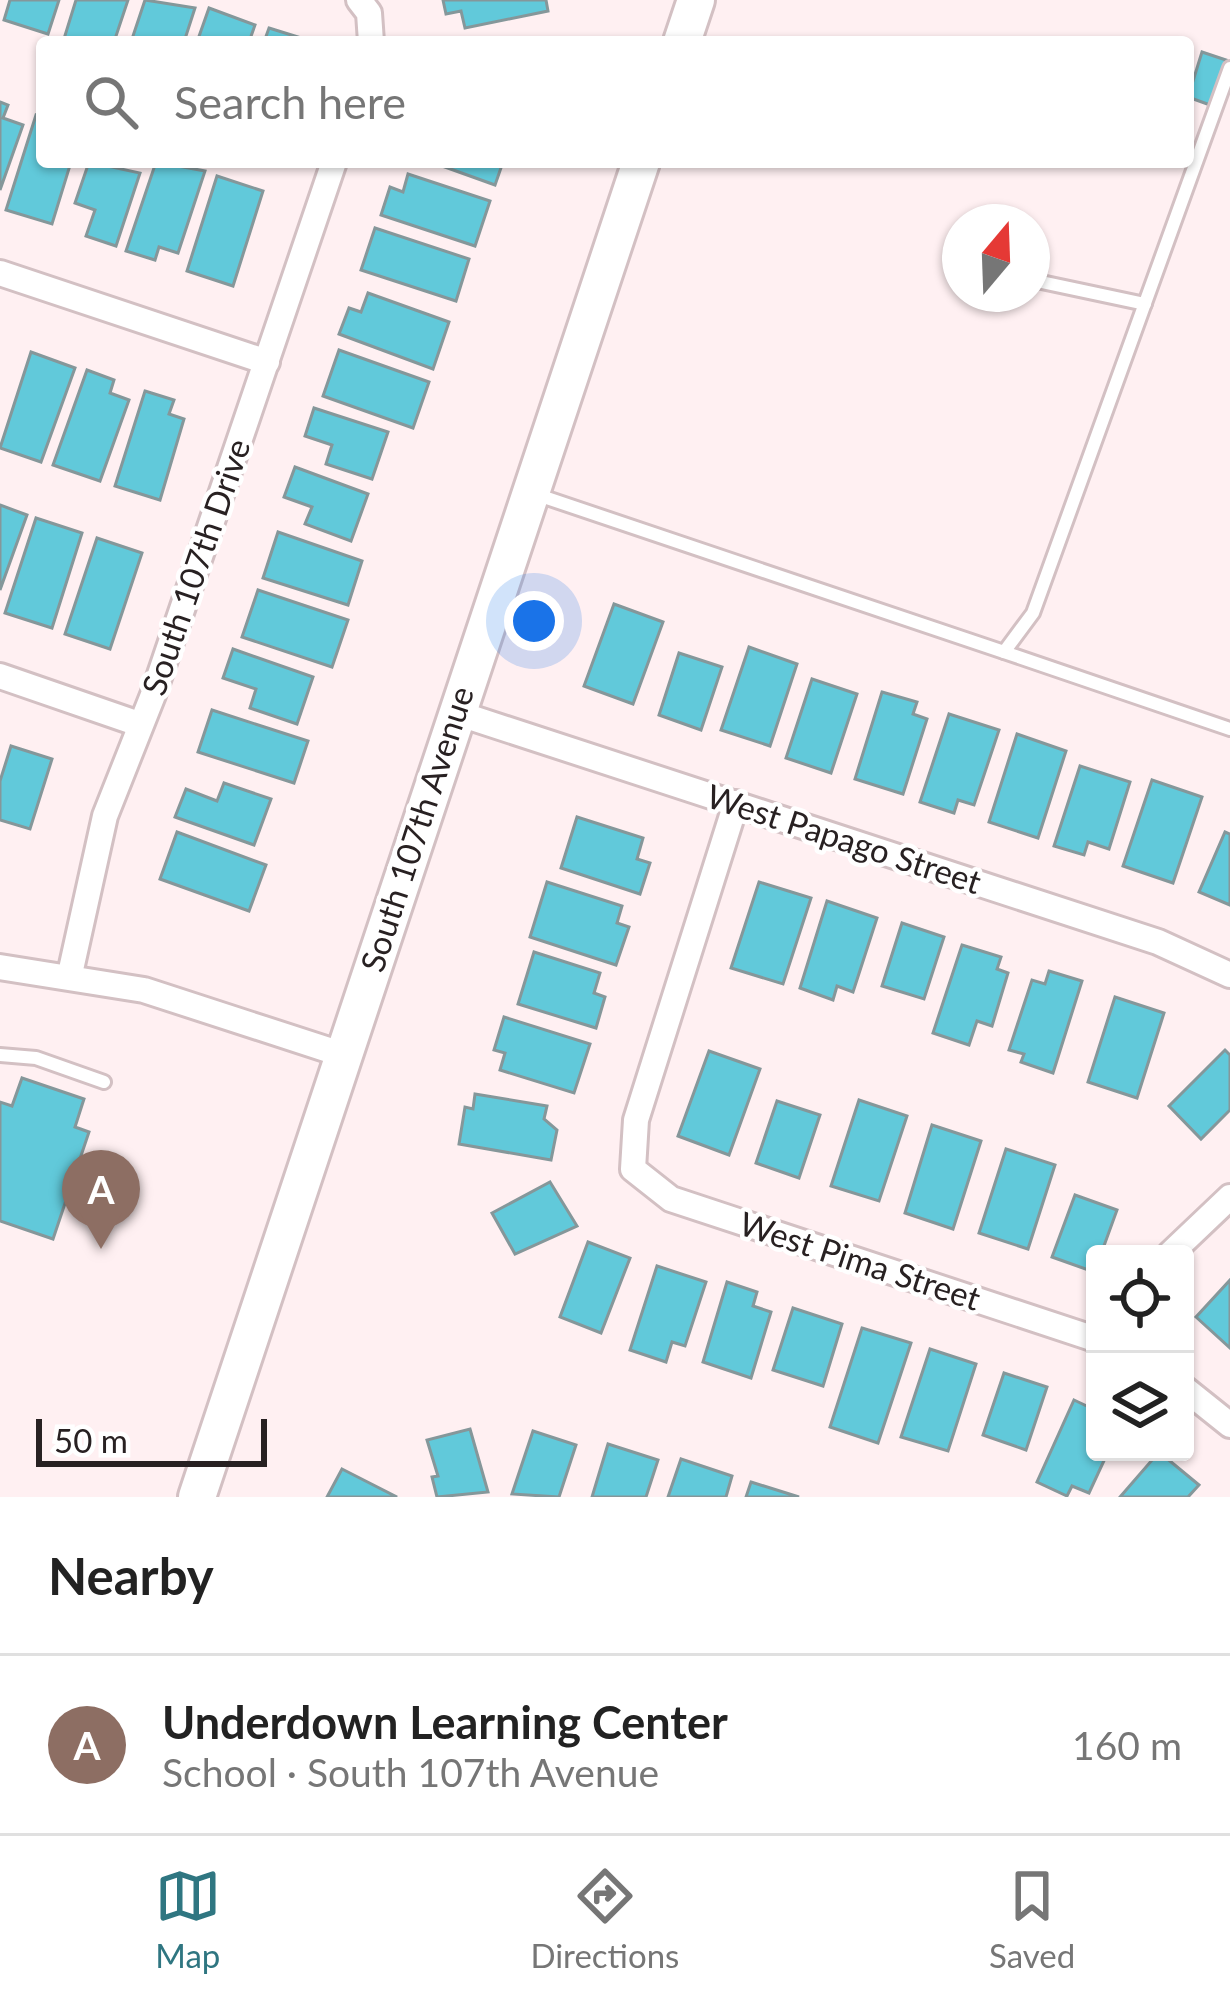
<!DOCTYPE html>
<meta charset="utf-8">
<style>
:root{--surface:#fff;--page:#f6f6f6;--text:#222;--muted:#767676;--line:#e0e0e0;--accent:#2f7681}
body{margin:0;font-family:Lato,sans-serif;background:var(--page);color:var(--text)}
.controls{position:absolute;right:36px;bottom:36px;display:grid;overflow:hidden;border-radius:12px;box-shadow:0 3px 9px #0004}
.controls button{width:108px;height:108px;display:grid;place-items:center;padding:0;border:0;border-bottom:3px solid var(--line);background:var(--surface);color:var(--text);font:60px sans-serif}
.compass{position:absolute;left:942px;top:204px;width:108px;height:108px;border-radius:50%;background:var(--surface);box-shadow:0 3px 9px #0004;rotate:19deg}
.scale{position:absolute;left:36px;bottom:30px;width:231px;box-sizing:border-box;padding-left:12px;border:6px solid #282122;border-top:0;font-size:33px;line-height:42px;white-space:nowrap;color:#282122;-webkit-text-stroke:9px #fff;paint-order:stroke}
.you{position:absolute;left:534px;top:621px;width:42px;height:42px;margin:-30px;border:9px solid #fff;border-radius:50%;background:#1a73e8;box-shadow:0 0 0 18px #1a73e833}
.badge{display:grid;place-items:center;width:78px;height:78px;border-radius:50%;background:var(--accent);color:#fff;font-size:39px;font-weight:700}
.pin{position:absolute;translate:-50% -99px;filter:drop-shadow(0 3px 6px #0008)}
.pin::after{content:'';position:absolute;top:63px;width:42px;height:36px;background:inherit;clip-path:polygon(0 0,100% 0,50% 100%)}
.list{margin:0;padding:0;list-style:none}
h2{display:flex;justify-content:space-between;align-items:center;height:156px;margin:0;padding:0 48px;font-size:51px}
h2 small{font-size:39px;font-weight:400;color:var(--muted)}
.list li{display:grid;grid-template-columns:78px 1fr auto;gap:36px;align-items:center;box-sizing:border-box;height:180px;padding:0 48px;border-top:3px solid var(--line)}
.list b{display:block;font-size:45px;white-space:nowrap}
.list p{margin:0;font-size:39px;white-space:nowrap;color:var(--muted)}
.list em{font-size:39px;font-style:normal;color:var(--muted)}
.icon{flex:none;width:66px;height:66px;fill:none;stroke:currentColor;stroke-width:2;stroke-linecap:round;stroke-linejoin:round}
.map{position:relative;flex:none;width:1230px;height:1497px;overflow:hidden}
.search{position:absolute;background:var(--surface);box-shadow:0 3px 9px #0004;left:36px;right:36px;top:36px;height:132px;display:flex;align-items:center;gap:30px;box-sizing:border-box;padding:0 42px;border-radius:12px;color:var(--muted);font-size:45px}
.sheet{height:336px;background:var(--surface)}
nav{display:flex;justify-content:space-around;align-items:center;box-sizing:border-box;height:168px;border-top:3px solid var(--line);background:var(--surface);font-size:33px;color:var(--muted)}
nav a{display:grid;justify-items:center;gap:6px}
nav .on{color:var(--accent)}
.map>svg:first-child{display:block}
.building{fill:#61c9da;stroke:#85979a;stroke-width:3}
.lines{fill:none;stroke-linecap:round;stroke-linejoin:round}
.lane-casing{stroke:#d3c0c3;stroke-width:18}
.street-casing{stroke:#d3c0c3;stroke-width:30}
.secondary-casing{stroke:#d3c0c3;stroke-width:42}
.lane{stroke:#fff;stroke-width:12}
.street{stroke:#fff;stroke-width:24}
.secondary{stroke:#fff;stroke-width:36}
.labels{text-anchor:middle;stroke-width:9;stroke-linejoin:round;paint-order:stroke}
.street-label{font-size:33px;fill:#282122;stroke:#fff}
</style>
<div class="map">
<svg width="1230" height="1497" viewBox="0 0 1230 1497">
<rect width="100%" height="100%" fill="#fff0f2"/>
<!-- building -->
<g class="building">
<path d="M 10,0 L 59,0 L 48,34 L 4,20 Z"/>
<path d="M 76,0 L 128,0 L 114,42 L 63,42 Z"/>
<path d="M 145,0 L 195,8 L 184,42 L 131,42 Z"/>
<path d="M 443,0 L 546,0 L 548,11 L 465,28 L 461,11 L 446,14 Z"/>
<path d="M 209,8 L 255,25 L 249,42 L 197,42 Z"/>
<path d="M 269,28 L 298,37 L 296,42 L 264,42 Z"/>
<path d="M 1202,52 L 1226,60 L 1210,105 L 1188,97 Z"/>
<path d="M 0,102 L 8,105 L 3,118 L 23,125 L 0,190 Z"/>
<path d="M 36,115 L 42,117 L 42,162 L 71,162 L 52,224 L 6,210 Z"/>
<path d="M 89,162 L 140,173 L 116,246 L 86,236 L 95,210 L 75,203 Z"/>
<path d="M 156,162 L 205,171 L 178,253 L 159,247 L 155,260 L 126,251 Z"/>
<path d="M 431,162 L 503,162 L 495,185 Z"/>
<path d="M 408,174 L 490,201 L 475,246 L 381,215 L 390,187 L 403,192 Z"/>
<path d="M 217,176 L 263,191 L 233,286 L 187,271 Z"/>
<path d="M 375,228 L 469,259 L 456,301 L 361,270 Z"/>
<path d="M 368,293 L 449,322 L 433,369 L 339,334 L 349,308 L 361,312 Z"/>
<path d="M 339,350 L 429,382 L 413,428 L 323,396 Z"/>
<path d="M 31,352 L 75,368 L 41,462 L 0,448 Z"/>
<path d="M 87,370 L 114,380 L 110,393 L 129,400 L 100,481 L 53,465 Z"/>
<path d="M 145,391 L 174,400 L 169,414 L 184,419 L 160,500 L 115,486 Z"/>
<path d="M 314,408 L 388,432 L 372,479 L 326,464 L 332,445 L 305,436 Z"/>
<path d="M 295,467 L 368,494 L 351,541 L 305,524 L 312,507 L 284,497 Z"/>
<path d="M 0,505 L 27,515 L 0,590 Z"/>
<path d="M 36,518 L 82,533 L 52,628 L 5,613 Z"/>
<path d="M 278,532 L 362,561 L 348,605 L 263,578 Z"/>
<path d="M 97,538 L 142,553 L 110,649 L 65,634 Z"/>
<path d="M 258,590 L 348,620 L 332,667 L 242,637 Z"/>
<path d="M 614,604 L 663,622 L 633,704 L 584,686 Z"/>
<path d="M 749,647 L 797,664 L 770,746 L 721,730 Z"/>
<path d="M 233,649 L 313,677 L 297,724 L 250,708 L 256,689 L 223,678 Z"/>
<path d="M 679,653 L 722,667 L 701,730 L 659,715 Z"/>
<path d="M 812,679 L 857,694 L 831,773 L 786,758 Z"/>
<path d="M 882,692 L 917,702 L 913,714 L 927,719 L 903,794 L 855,779 Z"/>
<path d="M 212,710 L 308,741 L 294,783 L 198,752 Z"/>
<path d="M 949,714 L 999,730 L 974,805 L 958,800 L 954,813 L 920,802 Z"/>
<path d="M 1017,734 L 1066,751 L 1038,838 L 989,822 Z"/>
<path d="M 11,746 L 52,759 L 30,829 L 0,820 L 0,781 Z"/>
<path d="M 1080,766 L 1130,782 L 1109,849 L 1088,842 L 1084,855 L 1054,846 Z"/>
<path d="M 1152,780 L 1202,797 L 1173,883 L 1123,866 Z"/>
<path d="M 224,783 L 271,799 L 254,845 L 175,817 L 186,789 L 217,801 Z"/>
<path d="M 577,817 L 643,838 L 637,859 L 650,863 L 640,894 L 561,868 Z"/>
<path d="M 177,832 L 266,865 L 249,911 L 160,879 Z"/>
<path d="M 1225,832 L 1230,834 L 1230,905 L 1199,892 Z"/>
<path d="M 547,882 L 622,906 L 617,923 L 629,927 L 616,965 L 530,937 Z"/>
<path d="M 759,882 L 811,898 L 783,984 L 731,968 Z"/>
<path d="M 827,901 L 877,918 L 853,992 L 837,986 L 833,1000 L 800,988 Z"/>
<path d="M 902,923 L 944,937 L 924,999 L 882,986 Z"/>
<path d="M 962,945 L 1001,957 L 997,969 L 1008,973 L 992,1026 L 977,1021 L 969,1045 L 933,1033 Z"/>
<path d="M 534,952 L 600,973 L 594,993 L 605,997 L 596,1028 L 518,1004 Z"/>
<path d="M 1049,971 L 1082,981 L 1053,1073 L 1021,1062 L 1024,1054 L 1009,1050 L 1032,980 L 1045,984 Z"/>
<path d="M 1115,997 L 1164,1013 L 1137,1098 L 1088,1082 Z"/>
<path d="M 504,1017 L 590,1044 L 574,1093 L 500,1070 L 505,1053 L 494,1050 Z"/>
<path d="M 1225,1050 L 1230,1055 L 1230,1110 L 1201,1139 L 1169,1106 Z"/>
<path d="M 709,1051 L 760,1069 L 729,1155 L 678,1136 Z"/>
<path d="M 22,1078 L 84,1099 L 75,1127 L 89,1132 L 53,1239 L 0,1221 L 0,1102 L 12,1106 Z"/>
<path d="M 475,1094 L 547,1106 L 544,1119 L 557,1130 L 551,1160 L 459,1144 L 465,1107 L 473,1109 Z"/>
<path d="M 859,1100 L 907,1116 L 879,1201 L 831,1186 Z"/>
<path d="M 777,1101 L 820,1115 L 799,1178 L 756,1163 Z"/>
<path d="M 932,1125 L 981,1141 L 953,1229 L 905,1213 Z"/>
<path d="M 1006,1149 L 1055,1165 L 1028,1249 L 979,1233 Z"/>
<path d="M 550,1182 L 577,1226 L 515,1254 L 492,1213 Z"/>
<path d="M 1075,1195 L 1117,1210 L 1101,1254 L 1095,1254 L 1094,1272 L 1052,1257 Z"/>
<path d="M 588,1242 L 630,1258 L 601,1333 L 560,1317 Z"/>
<path d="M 657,1266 L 706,1282 L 685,1346 L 672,1342 L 666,1362 L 630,1350 Z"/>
<path d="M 1230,1280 L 1230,1348 L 1196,1317 Z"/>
<path d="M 727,1282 L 757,1292 L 753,1306 L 771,1312 L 751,1378 L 703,1362 Z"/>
<path d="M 793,1308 L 842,1324 L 823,1386 L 773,1370 Z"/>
<path d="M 862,1328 L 911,1343 L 878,1443 L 830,1427 Z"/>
<path d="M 930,1349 L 976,1364 L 948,1451 L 901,1437 Z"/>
<path d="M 1004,1373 L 1047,1387 L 1026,1450 L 983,1435 Z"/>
<path d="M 1074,1400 L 1095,1410 L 1095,1452 L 1108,1452 L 1089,1493 L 1072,1486 L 1067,1496 L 1037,1482 Z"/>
<path d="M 470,1429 L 488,1492 L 437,1497 L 432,1477 L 438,1476 L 427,1440 Z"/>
<path d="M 533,1431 L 576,1445 L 559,1497 L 512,1494 Z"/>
<path d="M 608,1444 L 658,1460 L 646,1497 L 592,1497 Z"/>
<path d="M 1159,1452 L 1199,1485 L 1188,1497 L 1120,1497 Z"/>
<path d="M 681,1459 L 732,1476 L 726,1497 L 668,1497 Z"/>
<path d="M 342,1469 L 397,1497 L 327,1497 Z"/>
<path d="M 751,1482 L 799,1497 L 746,1497 Z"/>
</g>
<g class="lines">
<defs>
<g id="lane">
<path d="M 1032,280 L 1145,304"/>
<path d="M 535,494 L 1004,652 L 1033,613 L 1230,68"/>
<path d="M 1004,652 L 1230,729"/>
<path d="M 0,1055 L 36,1058 L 104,1082"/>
</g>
<g id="street">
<path d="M 359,0 L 369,13 L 371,42"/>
<path d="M 0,273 L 267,362"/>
<path d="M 0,676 L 139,724"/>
<path d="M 454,712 L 1158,942 L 1230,975"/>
<path d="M 736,803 L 636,1120 L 633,1169 L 671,1199 L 1095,1339"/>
<path d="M 0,967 L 144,990 L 344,1055"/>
<path d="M 70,974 L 105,816 L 153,695 L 334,162"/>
<path d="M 1170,1254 L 1230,1197"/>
<path d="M 1185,1389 L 1230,1425"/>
</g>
<g id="secondary">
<path d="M 682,42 L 696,0"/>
<path d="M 197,1497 L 641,162"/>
</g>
</defs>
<!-- lane casing -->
<use href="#lane" class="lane-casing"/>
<!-- street casing -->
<use href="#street" class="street-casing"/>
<!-- secondary casing -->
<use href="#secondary" class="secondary-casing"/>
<!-- lane -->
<use href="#lane" class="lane"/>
<!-- street -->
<use href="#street" class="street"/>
<!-- secondary -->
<use href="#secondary" class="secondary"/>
</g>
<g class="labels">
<!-- street labels -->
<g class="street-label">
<text transform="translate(196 567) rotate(-71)" y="12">South 107th Drive</text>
<text transform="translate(417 829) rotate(-72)" y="12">South 107th Avenue</text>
<text transform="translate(844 839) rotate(18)" y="12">West Papago Street</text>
<text transform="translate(860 1261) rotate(18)" y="12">West Pima Street</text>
</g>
</g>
</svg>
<div class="controls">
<button><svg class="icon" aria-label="locate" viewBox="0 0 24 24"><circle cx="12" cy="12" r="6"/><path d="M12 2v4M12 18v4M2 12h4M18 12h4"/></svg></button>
<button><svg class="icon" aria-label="layers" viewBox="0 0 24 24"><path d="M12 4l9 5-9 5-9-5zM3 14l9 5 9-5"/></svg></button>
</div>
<svg class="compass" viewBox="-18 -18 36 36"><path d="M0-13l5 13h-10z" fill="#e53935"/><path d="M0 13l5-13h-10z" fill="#767676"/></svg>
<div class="scale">50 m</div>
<div class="you"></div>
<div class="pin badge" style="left:101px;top:1249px;background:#8d6e63">A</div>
<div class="search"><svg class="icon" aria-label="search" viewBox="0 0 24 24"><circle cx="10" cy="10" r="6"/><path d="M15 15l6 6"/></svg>Search here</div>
</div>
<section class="sheet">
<h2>Nearby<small></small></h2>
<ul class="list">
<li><span class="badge" style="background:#8d6e63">A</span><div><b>Underdown Learning Center</b><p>School · South 107th Avenue</p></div><em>160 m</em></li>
</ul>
</section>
<nav>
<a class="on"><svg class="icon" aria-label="map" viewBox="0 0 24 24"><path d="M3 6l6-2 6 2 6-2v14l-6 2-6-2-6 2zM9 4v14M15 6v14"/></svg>Map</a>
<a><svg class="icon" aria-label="directions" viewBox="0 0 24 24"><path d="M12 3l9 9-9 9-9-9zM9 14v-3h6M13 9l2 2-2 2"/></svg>Directions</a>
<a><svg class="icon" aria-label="saved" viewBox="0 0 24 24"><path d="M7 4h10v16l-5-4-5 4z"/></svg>Saved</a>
</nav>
